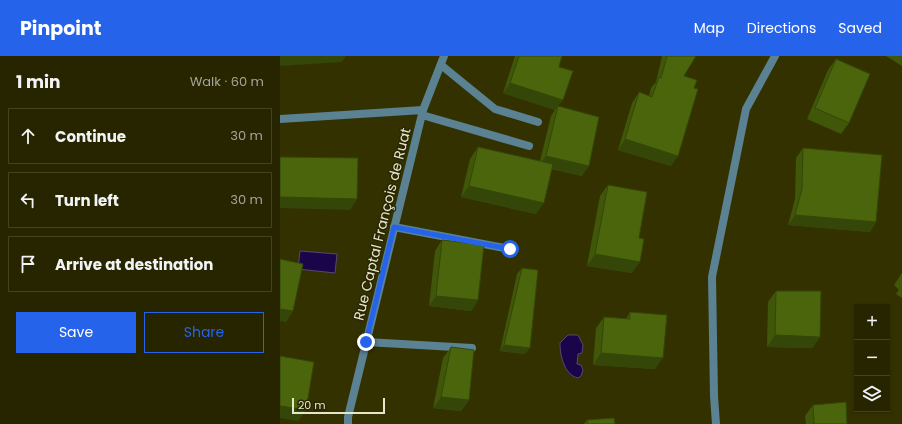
<!DOCTYPE html>
<meta charset="utf-8">
<style>
:root{--surface:#272500;--page:#2f2d0a;--text:#f1f3f6;--muted:#a4a599;--line:#434222;--accent:#2563eb}
body{margin:0;font-family:Poppins,sans-serif;background:var(--page);color:var(--text)}
.controls{position:absolute;right:12px;bottom:12px;display:grid;overflow:hidden;border-radius:0px;box-shadow:0 1px 3px #0004}
.controls button{width:36px;height:36px;display:grid;place-items:center;padding:0;border:0;border-bottom:1px solid var(--line);background:var(--surface);color:var(--text);font:20px sans-serif}
.scale{position:absolute;left:12px;bottom:10px;width:93px;box-sizing:border-box;padding-left:4px;border:2px solid #e6e6cc;border-top:0;font-size:11px;line-height:14px;white-space:nowrap;color:#e6e6cc;-webkit-text-stroke:3px #292702;paint-order:stroke}
.stop{position:absolute;width:12px;height:12px;margin:-9px;border:3px solid #2563eb;border-radius:50%;background:#fff}
.stop.end{background:#2563eb;border-color:#fff;box-shadow:0 1px 4px #0008}
.list{margin:0;padding:0;list-style:none}
h2{display:flex;justify-content:space-between;align-items:center;height:52px;margin:0;padding:0 16px;font-size:17px}
h2 small{font-size:13px;font-weight:400;color:var(--muted)}
.list li{display:grid;grid-template-columns:26px 1fr auto;gap:12px;align-items:center;box-sizing:border-box;height:56px;margin:0 8px 8px;padding:0 8px;border:1px solid var(--line);border-radius:0px}
.list b{display:block;font-size:15px;white-space:nowrap}
.list em{font-size:13px;font-style:normal;color:var(--muted)}
.actions{display:flex;gap:8px;padding:12px 16px}
.actions a{flex:1;padding:9px 0;border:1px solid var(--accent);border-radius:0px;text-align:center;font-size:14px;color:var(--accent)}
.actions .main{background:var(--accent);color:#fff}
.icon{flex:none;width:22px;height:22px;fill:none;stroke:currentColor;stroke-width:2;stroke-linecap:round;stroke-linejoin:round}
.map{position:relative;flex:none;width:622px;height:368px;overflow:hidden}
header{display:flex;align-items:center;gap:24px;box-sizing:border-box;height:56px;padding:0 20px;background:var(--accent);color:#fff}
header strong{font-size:19px}
nav{display:flex;gap:22px;margin-inline-start:auto;font-size:14px}
main{display:flex}
aside{flex:1;background:var(--surface)}
.map>svg:first-child{display:block}
.water{fill:#1a054a;stroke:#574871}
.lines{fill:none;stroke-linecap:round;stroke-linejoin:round}
.service{stroke:#5a8293;stroke-width:8}
.minor{stroke:#5a8293;stroke-width:8}
.wall{fill:#40570a}
.shaded-wall{fill:#344708}
.building{fill:#4a650c;stroke:#344708}
.route{stroke:#2563eb;stroke-width:5}
.labels{text-anchor:middle;stroke-width:3;stroke-linejoin:round;paint-order:stroke}
.street-label{font-size:14px;fill:#e6e6cc;stroke:#292702}
</style>
<header>
<strong>Pinpoint</strong>
<nav><a>Map</a><a>Directions</a><a>Saved</a></nav>
</header>
<main>
<aside>
<h2>1 min<small>Walk · 60 m</small></h2>
<ul class="list">
<li><svg class="icon" aria-label="ahead" viewBox="0 0 24 24"><path d="M12 20V5M6 11l6-6 6 6"/></svg><div><b>Continue</b></div><em>30 m</em></li>
<li><svg class="icon" aria-label="left" viewBox="0 0 24 24"><path d="M17 20v-9H6M10 6l-5 5 5 5"/></svg><div><b>Turn left</b></div><em>30 m</em></li>
<li><svg class="icon" aria-label="arrive" viewBox="0 0 24 24"><path d="M6 21V4h12l-3 4 3 4H6"/></svg><div><b>Arrive at destination</b></div></li>
</ul>
<div class="actions"><a class="main">Save</a><a>Share</a></div>
</aside>
<div class="map">
<svg width="622" height="368" viewBox="0 0 622 368">
<rect width="100%" height="100%" fill="#343100"/>
<!-- water -->
<g class="water">
<path d="M 20,195 L 57,198 L 55,217 L 18,213 Z"/>
<path d="M 288,279 L 298,279 L 303,289 L 302,297 L 298,298 L 297,308 L 301,309 L 303,314 L 301,320 L 298,322 C 284,319 280,299 280,287 Z"/>
</g>
<g class="lines">
<!-- service -->
<g class="service">
<path d="M 161,9 L 215,53 L 258,66"/>
<path d="M 142,59 L 249,90"/>
<path d="M 114,171 L 230,193"/>
<path d="M 86,286 L 192,292"/>
</g>
<!-- minor -->
<g class="minor">
<path d="M 0,63 L 143,54"/>
<path d="M 68,368 L 68,361 L 143,54 L 164,0"/>
<path d="M 436,368 L 434,340 L 432,221 L 466,53 L 495,0"/>
</g>
</g>
<!-- wall -->
<g class="wall">
<path d="M 235,0 L 282,0 L 279,11 L 279,50 L 302,120 L 271,113 L 256,158 L 181,141 L 190,103 L 198,91 L 260,105 L 271,60 L 275,54 L 223,37 Z"/>
<path d="M 382,0 L 416,0 L 404,20 L 414,32 L 391,110 L 338,94 L 352,47 L 359,36 L 369,40 L 371,32 L 376,26 Z"/>
<path d="M 606,0 L 622,0 L 622,10 Z"/>
<path d="M 556,3 L 569,67 L 561,78 L 527,63 L 548,14 Z"/>
<path d="M 523,92 L 596,166 L 590,176 L 508,169 L 515,143 L 516,102 Z"/>
<path d="M 328,129 L 352,217 L 307,210 L 320,140 Z"/>
<path d="M 162,184 L 198,244 L 191,255 L 149,250 L 155,195 Z"/>
<path d="M 242,212 L 245,298 L 220,295 L 237,218 Z"/>
<path d="M 622,217 L 622,242 L 616,238 L 619,234 L 614,229 Z"/>
<path d="M 496,235 L 540,281 L 532,292 L 487,291 L 488,246 Z"/>
<path d="M 350,256 L 375,313 L 313,309 L 316,272 L 324,261 L 346,263 Z"/>
<path d="M 171,291 L 189,344 L 181,355 L 153,352 L 163,302 Z"/>
<path d="M 533,349 L 567,368 L 526,368 L 525,360 Z"/>
<path d="M 307,364 L 335,368 L 304,368 Z"/>
</g>
<!-- shaded-wall -->
<g class="shaded-wall">
<path d="M 0,0 L 66,0 L 62,6 L 0,10 Z"/>
<path d="M 230,27 L 283,44 L 277,52 L 278,50 L 275,54 L 223,37 Z"/>
<path d="M 345,83 L 398,100 L 391,110 L 338,94 Z"/>
<path d="M 266,100 L 309,110 L 302,120 L 259,110 Z"/>
<path d="M 189,130 L 264,147 L 256,158 L 181,141 Z"/>
<path d="M 0,141 L 77,143 L 70,154 L 0,152 Z"/>
<path d="M 515,159 L 596,166 L 590,176 L 508,169 Z"/>
<path d="M 315,198 L 360,206 L 352,217 L 307,210 Z"/>
<path d="M 156,240 L 198,244 L 191,255 L 149,250 Z"/>
<path d="M 0,253 L 13,255 L 6,266 L 0,265 Z"/>
<path d="M 495,279 L 540,281 L 532,292 L 487,291 Z"/>
<path d="M 224,289 L 250,292 L 245,298 L 220,295 Z"/>
<path d="M 321,297 L 383,302 L 375,313 L 313,309 Z"/>
<path d="M 161,341 L 189,344 L 181,355 L 153,352 Z"/>
<path d="M 0,350 L 26,354 L 18,365 L 0,362 Z"/>
</g>
<!-- building -->
<g class="building">
<path d="M 239,0 L 282,0 L 279,11 L 293,15 L 283,44 L 230,27 Z"/>
<path d="M 387,0 L 416,0 L 404,20 L 417,24 L 414,32 L 418,33 L 398,100 L 345,83 L 359,36 L 372,41 L 379,21 L 381,22 Z"/>
<path d="M 556,3 L 590,18 L 569,67 L 535,52 Z"/>
<path d="M 278,50 L 319,61 L 309,110 L 266,100 Z"/>
<path d="M 198,91 L 273,108 L 264,147 L 189,130 Z"/>
<path d="M 523,92 L 602,99 L 596,166 L 515,159 L 522,133 Z"/>
<path d="M 0,101 L 78,102 L 77,143 L 0,141 Z"/>
<path d="M 328,129 L 367,136 L 359,182 L 364,183 L 360,206 L 315,198 Z"/>
<path d="M 162,184 L 204,189 L 198,244 L 156,240 Z"/>
<path d="M 0,203 L 23,208 L 13,255 L 0,253 Z"/>
<path d="M 242,212 L 258,214 L 250,292 L 224,289 Z"/>
<path d="M 496,235 L 541,235 L 540,281 L 495,279 Z"/>
<path d="M 350,256 L 387,259 L 383,302 L 321,297 L 324,261 L 350,263 Z"/>
<path d="M 171,291 L 194,294 L 189,344 L 161,341 Z"/>
<path d="M 0,300 L 34,306 L 26,354 L 0,350 Z"/>
<path d="M 566,346 L 567,368 L 534,368 L 533,349 Z"/>
<path d="M 334,362 L 335,368 L 308,368 L 307,364 Z"/>
</g>
<g class="lines">
<!-- route -->
<path class="route" d="M 86,286 L 114,171 L 230,193"/>
</g>
<g class="labels">
<!-- street labels -->
<g class="street-label">
<text transform="translate(102 168) rotate(-76)" y="5">Rue Captal François de Ruat</text>
</g>
</g>
</svg>
<div class="controls">
<button>+</button>
<button>−</button>
<button><svg class="icon" aria-label="layers" viewBox="0 0 24 24"><path d="M12 4l9 5-9 5-9-5zM3 14l9 5 9-5"/></svg></button>
</div>
<div class="scale">20 m</div>
<div class="stop" style="left:230px;top:193px"></div>
<div class="stop end" style="left:86px;top:286px"></div>
</div>
</main>
